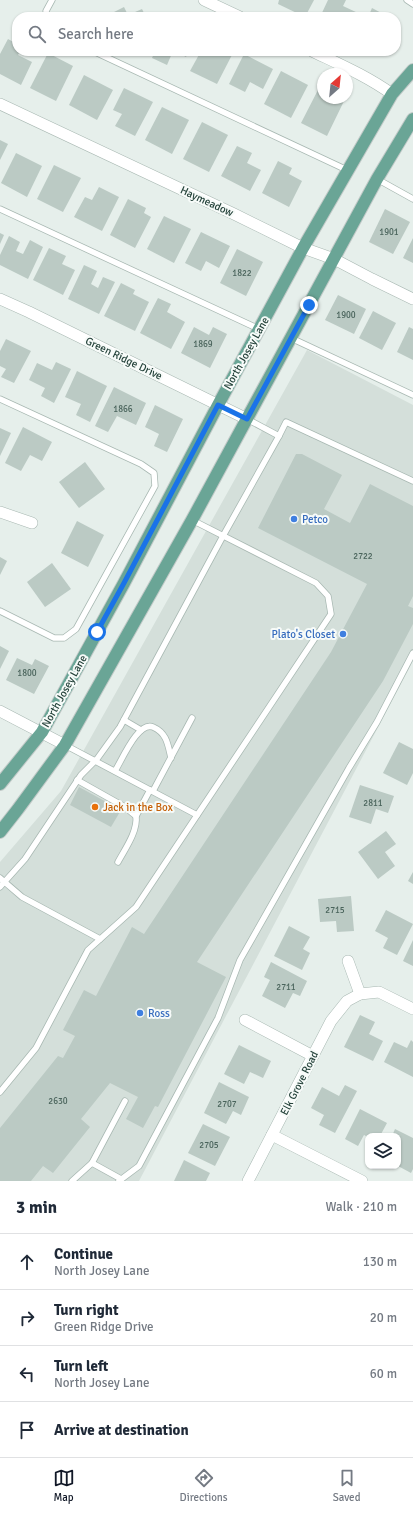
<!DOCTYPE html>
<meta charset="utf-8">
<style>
:root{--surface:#fff;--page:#f6f6f7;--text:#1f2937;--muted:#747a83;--line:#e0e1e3;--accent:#111827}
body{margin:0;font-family:Signika,sans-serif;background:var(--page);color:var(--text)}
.controls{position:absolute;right:12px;bottom:12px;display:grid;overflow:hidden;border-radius:8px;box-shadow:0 1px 3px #0004}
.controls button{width:36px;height:36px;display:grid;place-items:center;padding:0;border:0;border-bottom:1px solid var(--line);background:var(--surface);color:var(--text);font:20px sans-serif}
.compass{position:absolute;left:317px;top:68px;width:36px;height:36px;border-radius:50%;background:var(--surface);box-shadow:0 1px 3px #0004;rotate:27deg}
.stop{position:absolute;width:12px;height:12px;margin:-9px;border:3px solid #1a73e8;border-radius:50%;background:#fff}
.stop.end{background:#1a73e8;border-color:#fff;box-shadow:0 1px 4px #0008}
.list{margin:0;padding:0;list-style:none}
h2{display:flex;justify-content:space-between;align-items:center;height:52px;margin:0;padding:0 16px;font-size:17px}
h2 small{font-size:13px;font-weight:400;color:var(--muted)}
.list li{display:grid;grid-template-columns:26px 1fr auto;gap:12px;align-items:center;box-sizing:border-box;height:56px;padding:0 16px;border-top:1px solid var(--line)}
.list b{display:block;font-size:15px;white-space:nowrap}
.list p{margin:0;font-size:13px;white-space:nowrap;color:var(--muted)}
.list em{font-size:13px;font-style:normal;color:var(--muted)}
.icon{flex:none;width:22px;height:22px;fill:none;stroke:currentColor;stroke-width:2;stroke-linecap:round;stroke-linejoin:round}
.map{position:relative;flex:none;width:413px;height:1181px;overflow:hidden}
.search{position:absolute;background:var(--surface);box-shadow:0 1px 3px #0004;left:12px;right:12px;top:12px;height:44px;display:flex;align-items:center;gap:10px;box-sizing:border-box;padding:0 14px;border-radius:16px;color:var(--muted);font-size:15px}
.sheet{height:276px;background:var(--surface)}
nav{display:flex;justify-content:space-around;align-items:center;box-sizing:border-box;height:56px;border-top:1px solid var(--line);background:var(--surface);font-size:11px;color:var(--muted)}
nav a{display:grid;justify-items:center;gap:2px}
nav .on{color:var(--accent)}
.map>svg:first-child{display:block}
.built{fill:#d4dfda}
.building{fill:#bbcac4}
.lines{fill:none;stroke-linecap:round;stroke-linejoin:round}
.lane-casing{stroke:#a8b8b2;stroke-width:7}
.street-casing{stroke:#a8b8b2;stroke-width:12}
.primary-casing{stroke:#c2cac8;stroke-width:14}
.lane{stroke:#fff;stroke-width:5.5}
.street{stroke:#fff;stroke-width:11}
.primary{stroke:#6aa596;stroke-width:12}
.route{stroke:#1a73e8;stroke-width:5}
.shop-dot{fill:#3f7fe0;stroke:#f7fbf9;stroke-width:1.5}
.food-dot{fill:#e8710a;stroke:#f7fbf9;stroke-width:1.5}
.labels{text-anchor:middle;stroke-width:4;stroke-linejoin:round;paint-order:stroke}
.number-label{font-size:9px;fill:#4a645c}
.street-label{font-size:11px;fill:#24423a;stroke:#f7fbf9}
.shop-label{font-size:11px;fill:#366cbe;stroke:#f7fbf9;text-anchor:start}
.food-label{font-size:11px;fill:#c56008;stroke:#f7fbf9;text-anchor:start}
</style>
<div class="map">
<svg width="413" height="1181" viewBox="0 0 413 1181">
<rect width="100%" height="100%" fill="#e6efeb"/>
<!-- built -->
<path class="built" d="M 307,350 L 413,405 L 413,661 L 139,1181 L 0,1181 L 0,862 L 61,791 Z"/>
<!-- building -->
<g class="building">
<path d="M 279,0 L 314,0 L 305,17 L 278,4 Z"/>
<path d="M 328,0 L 346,0 L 343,6 L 358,13 L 356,17 L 320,17 Z"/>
<path d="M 124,7 L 128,15 L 142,9 L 146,17 L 104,17 Z"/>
<path d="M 372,8 L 387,16 L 386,17 L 368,17 Z"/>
<path d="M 8,39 L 17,44 L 17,51 L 20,51 L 18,55 L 32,62 L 21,85 L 0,74 L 0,54 Z"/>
<path d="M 155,51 L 173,51 L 167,65 L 152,58 Z"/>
<path d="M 174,51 L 189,51 L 186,57 Z"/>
<path d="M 201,51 L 234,51 L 217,84 L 190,71 Z"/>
<path d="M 48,53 L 73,66 L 56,101 L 30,88 Z"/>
<path d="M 244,54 L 273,69 L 263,89 L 250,82 L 245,92 L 229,84 Z"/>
<path d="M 281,71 L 308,85 L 291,118 L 264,104 Z"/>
<path d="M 84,75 L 113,90 L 97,120 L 69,105 Z"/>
<path d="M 124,88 L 153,102 L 135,136 L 115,126 L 122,114 L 113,110 Z"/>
<path d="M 319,88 L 323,91 L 323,98 L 337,98 L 344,101 L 327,136 L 301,123 Z"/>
<path d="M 162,107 L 189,120 L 172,154 L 145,140 Z"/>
<path d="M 202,122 L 228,135 L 209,172 L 183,159 Z"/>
<path d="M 0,140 L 8,144 L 0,160 Z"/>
<path d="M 237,146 L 252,153 L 247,163 L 261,170 L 250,191 L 221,176 Z"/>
<path d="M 16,153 L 42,166 L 27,197 L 1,183 Z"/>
<path d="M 278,161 L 292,168 L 289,174 L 302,181 L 289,207 L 262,193 Z"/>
<path d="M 54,165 L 81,178 L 63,212 L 37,199 Z"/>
<path d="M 99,187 L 119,197 L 102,231 L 74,217 L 85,197 L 92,200 Z"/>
<path d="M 128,199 L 146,208 L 144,213 L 151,217 L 135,248 L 110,235 Z"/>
<path d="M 385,209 L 410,222 L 393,254 L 369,242 Z"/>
<path d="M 164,216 L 191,229 L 174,263 L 147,249 Z"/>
<path d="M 201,232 L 230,246 L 219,268 L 206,261 L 201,271 L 185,263 Z"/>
<path d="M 0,233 L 4,235 L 0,244 Z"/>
<path d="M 9,236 L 20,242 L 16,251 L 23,254 L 30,240 L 43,247 L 28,279 L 0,265 L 0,255 Z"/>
<path d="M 413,238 L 413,263 L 403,258 Z"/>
<path d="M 49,248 L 66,256 L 62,264 L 75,270 L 63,295 L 33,280 Z"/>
<path d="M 237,249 L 263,262 L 246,296 L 220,283 Z"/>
<path d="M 84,265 L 97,271 L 91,284 L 98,288 L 103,277 L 115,282 L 99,314 L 68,299 Z"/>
<path d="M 121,283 L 135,290 L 133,294 L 149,302 L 135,331 L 104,316 Z"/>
<path d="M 338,295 L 366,309 L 354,334 L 325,320 Z"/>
<path d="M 158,298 L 171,304 L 167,312 L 185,322 L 171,349 L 140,333 Z"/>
<path d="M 373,311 L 396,323 L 382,350 L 359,338 Z"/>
<path d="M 194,327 L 209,335 L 213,327 L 227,334 L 210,368 L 181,353 Z"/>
<path d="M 409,327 L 413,329 L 413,360 L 397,352 Z"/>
<path d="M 6,339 L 31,351 L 14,383 L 1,377 L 6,369 L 0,366 L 0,351 Z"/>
<path d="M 56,362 L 71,369 L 54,403 L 41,396 L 45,388 L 29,380 L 37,363 L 52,370 Z"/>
<path d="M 77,371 L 107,386 L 90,422 L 76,415 L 81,404 L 65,397 Z"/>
<path d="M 114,387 L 146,403 L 136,425 L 117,416 L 108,432 L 95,426 Z"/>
<path d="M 155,405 L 183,419 L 167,452 L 154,446 L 159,434 L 145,427 Z"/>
<path d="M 23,427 L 52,442 L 42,461 L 30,455 L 21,471 L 5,463 Z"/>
<path d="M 0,428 L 11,433 L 0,456 Z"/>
<path d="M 296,454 L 302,454 L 342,475 L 324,509 L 350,523 L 370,484 L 413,506 L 413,596 L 408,606 L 413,608 L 413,624 L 383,681 L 197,962 L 226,977 L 158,1107 L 155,1106 L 143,1128 L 126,1119 L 138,1097 L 110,1083 L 81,1119 L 90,1127 L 53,1173 L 43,1166 L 31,1181 L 0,1181 L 0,1128 L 58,1056 L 63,1058 L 75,1036 L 63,1030 L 84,990 L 96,996 L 132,927 L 144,934 L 331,652 L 367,584 L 258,528 Z"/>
<path d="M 85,462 L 105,489 L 79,508 L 59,482 Z"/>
<path d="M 77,521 L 104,535 L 88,567 L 61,553 Z"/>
<path d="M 0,557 L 7,561 L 0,575 Z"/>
<path d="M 52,563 L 71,589 L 45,607 L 27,582 Z"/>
<path d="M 0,646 L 9,651 L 0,669 Z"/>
<path d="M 17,658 L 32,665 L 35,659 L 49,666 L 34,694 L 6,680 Z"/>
<path d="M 399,742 L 413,749 L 413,773 L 407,785 L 383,773 Z"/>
<path d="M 360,785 L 394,796 L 388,813 L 376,809 L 371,824 L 349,817 Z"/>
<path d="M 79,787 L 121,810 L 111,827 L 70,805 Z"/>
<path d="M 386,831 L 396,844 L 385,852 L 395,866 L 378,879 L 358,852 Z"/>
<path d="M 413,872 L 413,884 L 408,881 Z"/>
<path d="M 351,896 L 354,931 L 337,932 L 336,921 L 320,922 L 318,899 Z"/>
<path d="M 386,910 L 413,924 L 397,955 L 383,948 L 388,938 L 375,931 Z"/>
<path d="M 289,926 L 310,937 L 303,949 L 310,953 L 302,970 L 274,956 Z"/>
<path d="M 413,940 L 413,966 L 403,961 Z"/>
<path d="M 271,962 L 307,981 L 300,996 L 293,993 L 285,1008 L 262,996 L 270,980 L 264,977 Z"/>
<path d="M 360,1015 L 375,1022 L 369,1034 L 383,1041 L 373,1061 L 344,1047 Z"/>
<path d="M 411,1040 L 413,1042 L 413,1077 L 384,1062 L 394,1042 L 407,1048 Z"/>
<path d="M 239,1045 L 271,1061 L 263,1078 L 250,1072 L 244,1084 L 224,1074 Z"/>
<path d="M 219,1082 L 249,1097 L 241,1115 L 233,1111 L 226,1124 L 204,1113 Z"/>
<path d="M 345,1085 L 357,1091 L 335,1133 L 319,1125 L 324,1115 L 311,1108 L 322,1087 L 339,1096 Z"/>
<path d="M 360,1109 L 387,1123 L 380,1136 L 368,1136 L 368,1137 L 364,1135 L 358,1146 L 345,1139 Z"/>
<path d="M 203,1124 L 230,1137 L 215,1166 L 188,1153 Z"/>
<path d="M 395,1129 L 413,1138 L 413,1169 L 411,1173 L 398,1166 L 398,1136 L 392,1136 Z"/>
<path d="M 184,1160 L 210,1173 L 206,1181 L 174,1181 Z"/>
</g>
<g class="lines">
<defs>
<g id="lane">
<path d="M 407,0 L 413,4"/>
<path d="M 47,17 L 46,11 L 52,0"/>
<path d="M 93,51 L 347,170"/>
<path d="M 377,179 L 413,199"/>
<path d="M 0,209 L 259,329"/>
<path d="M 291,338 L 413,395"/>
<path d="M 0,399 L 141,464 L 154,473 L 155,486 L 76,629 L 64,638 L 54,638 L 0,611"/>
<path d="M 279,436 L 286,422 L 413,481"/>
<path d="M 124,720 L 141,730"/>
<path d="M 65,745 L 197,815"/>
<path d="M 115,771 C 122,760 138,721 153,727 C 167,733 168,745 171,758"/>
<path d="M 77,780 L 125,807 L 136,816 C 138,831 125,849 118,862"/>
<path d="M 153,791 L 192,718"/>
<path d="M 136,816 L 150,790"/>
<path d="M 0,878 L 22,897 L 100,939"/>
<path d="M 0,887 L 25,859 L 81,775 L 97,759 L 120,727 L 223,536 L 279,436 L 247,419"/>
<path d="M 0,1092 L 36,1048 L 88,950 L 136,907 L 331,614 L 328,596 L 316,583 L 192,520"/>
<path d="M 92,1163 L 121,1179"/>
<path d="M 72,1181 L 92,1163 L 125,1101"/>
<path d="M 119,1181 L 139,1166 L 218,1018 L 240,960 L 349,768 L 377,722 L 413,653"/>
</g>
<g id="street">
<path d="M 204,0 L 240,17"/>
<path d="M 312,51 C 339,64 367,76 392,94"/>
<path d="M 0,104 L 234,214 L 303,248 L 334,259 L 372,279 L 413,299"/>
<path d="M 0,299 L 29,312 L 247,419"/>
<path d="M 0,512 L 32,523"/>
<path d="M 0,711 L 65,745"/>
<path d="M 348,961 L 360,994"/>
<path d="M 245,1020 L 313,1056"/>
<path d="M 272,1135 L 362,1181"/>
<path d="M 248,1181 L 331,1021 L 347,1001 L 360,994 L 379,992 L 413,1009"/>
</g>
<g id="primary">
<path d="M 0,784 L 42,732 L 124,583 L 218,405 L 303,248 L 392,94 L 413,70"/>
<path d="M 0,832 L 18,809 L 65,745 L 192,520 L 377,179 L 413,119"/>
</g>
</defs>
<!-- lane casing -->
<use href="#lane" class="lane-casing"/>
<!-- street casing -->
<use href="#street" class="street-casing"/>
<!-- primary casing -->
<use href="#primary" class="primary-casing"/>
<!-- lane -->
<use href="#lane" class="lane"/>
<!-- street -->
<use href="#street" class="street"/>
<!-- primary -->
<use href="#primary" class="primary"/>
</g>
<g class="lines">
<!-- route -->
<path class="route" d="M 97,632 L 124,583 L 218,405 L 247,419 L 309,305"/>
</g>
<!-- markers -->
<g class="shop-dot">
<circle cx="294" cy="519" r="4"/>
<circle cx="343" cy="634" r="4"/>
<circle cx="140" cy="1013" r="4"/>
</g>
<circle class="food-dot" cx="95" cy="807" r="4"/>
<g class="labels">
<!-- number labels -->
<g class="number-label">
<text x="389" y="235">1901</text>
<text x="242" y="276">1822</text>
<text x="346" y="318">1900</text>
<text x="203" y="347">1869</text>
<text x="123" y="412">1866</text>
<text x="363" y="559">2722</text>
<text x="27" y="676">1800</text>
<text x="373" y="806">2811</text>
<text x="335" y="913">2715</text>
<text x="286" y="990">2711</text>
<text x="58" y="1104">2630</text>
<text x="227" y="1107">2707</text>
<text x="209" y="1148">2705</text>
</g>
<!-- street labels -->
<g class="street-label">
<text transform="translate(207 201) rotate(25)" y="4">Haymeadow</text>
<text transform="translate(246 353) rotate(-61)" y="4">North Josey Lane</text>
<text transform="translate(124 358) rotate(26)" y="4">Green Ridge Drive</text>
<text transform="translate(64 691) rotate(-61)" y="4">North Josey Lane</text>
<text transform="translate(299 1083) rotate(-63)" y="4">Elk Grove Road</text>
</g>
<!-- shop labels -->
<g class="shop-label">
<text x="302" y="523">Petco</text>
<text x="335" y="638" text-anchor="end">Plato's Closet</text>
<text x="148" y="1017">Ross</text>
</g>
<!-- food labels -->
<g class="food-label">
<text x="103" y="811">Jack in the Box</text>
</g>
</g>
</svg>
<div class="controls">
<button><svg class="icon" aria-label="layers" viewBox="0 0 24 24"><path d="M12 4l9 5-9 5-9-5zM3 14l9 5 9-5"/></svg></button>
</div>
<svg class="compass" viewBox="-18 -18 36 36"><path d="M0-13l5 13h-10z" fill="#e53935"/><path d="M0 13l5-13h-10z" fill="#747a83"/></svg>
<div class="stop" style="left:97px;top:632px"></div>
<div class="stop end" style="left:309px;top:305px"></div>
<div class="search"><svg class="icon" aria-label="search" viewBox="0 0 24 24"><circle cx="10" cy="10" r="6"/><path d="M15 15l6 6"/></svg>Search here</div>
</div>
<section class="sheet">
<h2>3 min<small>Walk · 210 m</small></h2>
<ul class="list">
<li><svg class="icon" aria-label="ahead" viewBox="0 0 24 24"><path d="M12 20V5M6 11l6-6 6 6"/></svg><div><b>Continue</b><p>North Josey Lane</p></div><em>130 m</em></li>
<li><svg class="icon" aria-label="right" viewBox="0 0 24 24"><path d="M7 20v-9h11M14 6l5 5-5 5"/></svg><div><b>Turn right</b><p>Green Ridge Drive</p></div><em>20 m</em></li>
<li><svg class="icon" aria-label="left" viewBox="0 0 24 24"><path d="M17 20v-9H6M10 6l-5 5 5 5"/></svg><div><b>Turn left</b><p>North Josey Lane</p></div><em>60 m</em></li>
<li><svg class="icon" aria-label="arrive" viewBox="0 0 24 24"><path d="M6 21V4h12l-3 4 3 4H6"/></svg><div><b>Arrive at destination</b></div></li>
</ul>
</section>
<nav>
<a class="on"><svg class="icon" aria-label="map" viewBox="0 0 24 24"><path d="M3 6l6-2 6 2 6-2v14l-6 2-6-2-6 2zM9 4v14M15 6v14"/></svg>Map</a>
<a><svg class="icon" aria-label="directions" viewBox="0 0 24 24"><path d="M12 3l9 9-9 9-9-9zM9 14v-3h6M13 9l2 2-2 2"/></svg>Directions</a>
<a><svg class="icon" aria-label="saved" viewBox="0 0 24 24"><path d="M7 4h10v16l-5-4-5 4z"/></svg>Saved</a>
</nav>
